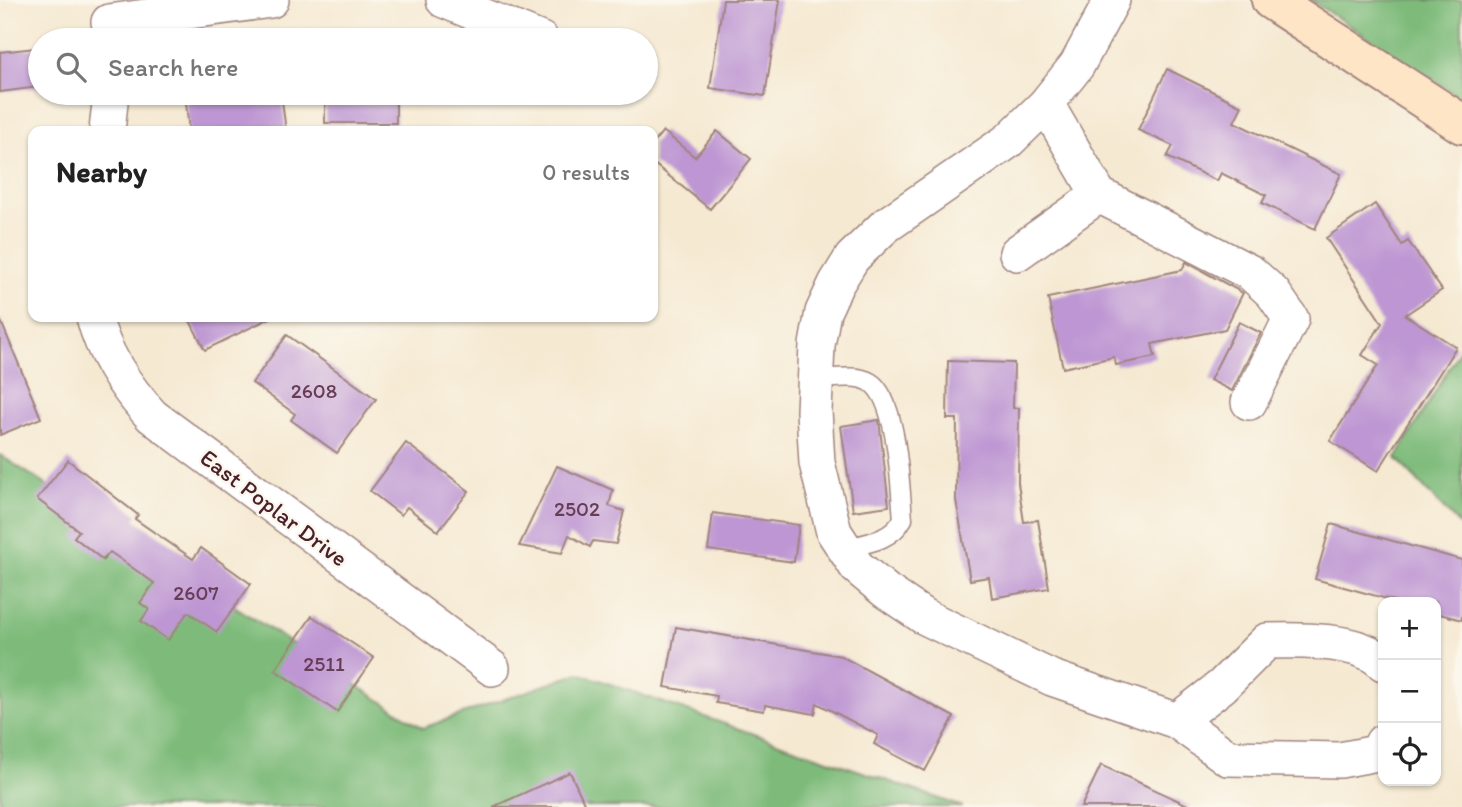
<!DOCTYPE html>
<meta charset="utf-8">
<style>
:root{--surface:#fff;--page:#f6f6f6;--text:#222;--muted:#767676;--line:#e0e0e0}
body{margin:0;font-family:Itim,sans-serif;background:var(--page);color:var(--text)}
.controls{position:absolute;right:21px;bottom:21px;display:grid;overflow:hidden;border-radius:14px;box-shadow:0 2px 5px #0004}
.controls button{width:63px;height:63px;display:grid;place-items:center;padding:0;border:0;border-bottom:2px solid var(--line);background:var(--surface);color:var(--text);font:35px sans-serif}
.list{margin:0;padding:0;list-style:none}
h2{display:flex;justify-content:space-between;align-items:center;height:91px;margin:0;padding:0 28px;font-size:30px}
h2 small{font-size:23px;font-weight:400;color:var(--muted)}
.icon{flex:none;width:38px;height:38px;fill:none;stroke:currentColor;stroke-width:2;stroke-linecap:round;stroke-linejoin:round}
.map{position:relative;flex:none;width:1462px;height:807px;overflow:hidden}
.search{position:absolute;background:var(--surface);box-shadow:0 2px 5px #0004;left:28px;top:28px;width:630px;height:77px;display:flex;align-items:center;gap:18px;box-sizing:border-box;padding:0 24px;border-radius:38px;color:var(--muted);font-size:26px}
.panel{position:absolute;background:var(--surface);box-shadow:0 2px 5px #0004;left:28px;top:126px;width:630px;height:196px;border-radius:14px}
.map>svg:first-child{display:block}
.forest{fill:#7ebb7a;stroke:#646d52;stroke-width:2}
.building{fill:#bd96d3}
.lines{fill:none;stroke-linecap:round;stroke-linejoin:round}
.lane-casing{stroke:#a0847e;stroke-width:21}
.street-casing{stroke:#a0847e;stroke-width:38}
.secondary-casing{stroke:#a0847e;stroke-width:42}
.lane{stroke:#fff;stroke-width:18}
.street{stroke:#fff;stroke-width:35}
.secondary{stroke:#fee5c5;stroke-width:38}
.labels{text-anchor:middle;stroke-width:5;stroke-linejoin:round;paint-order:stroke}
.number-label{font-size:21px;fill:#673d55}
.street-label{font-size:24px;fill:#4a1f2b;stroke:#fbf7ec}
</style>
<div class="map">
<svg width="1462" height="807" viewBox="0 0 1462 807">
<rect width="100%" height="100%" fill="#fbf7ec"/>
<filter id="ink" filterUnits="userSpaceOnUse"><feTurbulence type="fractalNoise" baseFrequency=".0143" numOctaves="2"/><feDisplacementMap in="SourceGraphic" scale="14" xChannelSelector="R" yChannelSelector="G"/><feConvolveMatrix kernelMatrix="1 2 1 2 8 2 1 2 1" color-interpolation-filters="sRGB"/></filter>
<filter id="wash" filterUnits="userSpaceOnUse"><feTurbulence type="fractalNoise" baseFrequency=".00686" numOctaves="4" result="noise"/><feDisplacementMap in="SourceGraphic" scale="28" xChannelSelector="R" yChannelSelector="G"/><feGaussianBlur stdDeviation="1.57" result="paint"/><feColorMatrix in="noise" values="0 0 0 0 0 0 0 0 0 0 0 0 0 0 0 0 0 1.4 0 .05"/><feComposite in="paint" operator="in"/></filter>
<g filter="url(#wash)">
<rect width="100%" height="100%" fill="#f5e9d2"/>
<!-- forest -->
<g class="forest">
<path d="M 1310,0 L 1462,0 L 1462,98 Z"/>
<path d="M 1462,346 L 1462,528 L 1396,458 Z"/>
<path d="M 0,455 L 423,728 L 579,673 L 963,807 L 0,807 Z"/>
</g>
<g id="blocks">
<!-- building -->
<g class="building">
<path d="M 723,0 L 780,0 L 765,96 L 710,88 Z"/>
<path d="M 35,48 L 39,87 L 0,92 L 0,52 Z"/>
<path d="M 1167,69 L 1242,106 L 1234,122 L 1341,174 L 1315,229 L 1262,203 L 1266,195 L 1221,173 L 1217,181 L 1167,157 L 1173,146 L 1138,130 Z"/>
<path d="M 185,93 L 281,93 L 286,131 L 189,131 Z"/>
<rect x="325" y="93" width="71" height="30"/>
<path d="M 663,131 L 695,157 L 717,131 L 751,159 L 710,209 L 653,163 L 653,143 Z"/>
<path d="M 1375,204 L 1402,245 L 1408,241 L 1442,290 L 1405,315 L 1456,347 L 1378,471 L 1330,441 L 1378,365 L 1362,355 L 1382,323 L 1326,238 Z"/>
<path d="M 1186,262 L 1243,293 L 1225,329 L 1152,344 L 1155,357 L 1116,365 L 1114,357 L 1063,368 L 1048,298 L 1182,270 Z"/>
<path d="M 188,317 L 272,317 L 205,350 Z"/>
<path d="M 0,319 L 41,418 L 0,435 Z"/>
<path d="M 1239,322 L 1261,333 L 1232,391 L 1210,380 Z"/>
<path d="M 287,335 L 376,399 L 337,453 L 291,420 L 295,414 L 252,383 Z"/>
<path d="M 948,361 L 1014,363 L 1013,408 L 1019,408 L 1018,483 L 1024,522 L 1038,520 L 1049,588 L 992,598 L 989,577 L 970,580 L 956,500 L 957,419 L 947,419 Z"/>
<path d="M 879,420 L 889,506 L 853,511 L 841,426 Z"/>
<path d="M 406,443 L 469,491 L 438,531 L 407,507 L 401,515 L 370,491 Z"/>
<path d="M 68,460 L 138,515 L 135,519 L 193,559 L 201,548 L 251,584 L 217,632 L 188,612 L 168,640 L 141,621 L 149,609 L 140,603 L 154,583 L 110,552 L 103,560 L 74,537 L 79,531 L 37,499 Z"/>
<path d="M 557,466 L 613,490 L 609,506 L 624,511 L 616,544 L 593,541 L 590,547 L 569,535 L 562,553 L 519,546 Z"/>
<path d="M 713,513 L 799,525 L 794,562 L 708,550 Z"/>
<path d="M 1331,524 L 1462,560 L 1462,620 L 1436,613 L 1436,602 L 1398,602 L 1315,579 Z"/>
<path d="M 312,616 L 374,658 L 337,712 L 275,670 Z"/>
<path d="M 676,627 L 841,656 L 954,717 L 925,771 L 874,744 L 878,735 L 817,703 L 815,714 L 765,705 L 764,711 L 716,703 L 717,696 L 665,687 Z"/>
<path d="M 1101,765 L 1192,807 L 1081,807 Z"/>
<path d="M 570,772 L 586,807 L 493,807 Z"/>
</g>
</g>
</g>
<g filter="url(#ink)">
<use href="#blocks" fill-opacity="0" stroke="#a0847e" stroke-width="2"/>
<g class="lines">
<defs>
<path id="lane" d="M 815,379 C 831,379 856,374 870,382 C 898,399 900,488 903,519 C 891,541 868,543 845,548"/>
<g id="street">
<path d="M 444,0 L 541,40"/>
<path d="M 1112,0 L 1077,65 L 1046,104 L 1008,141 L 885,226 L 852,258 L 836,284 L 823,312 L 817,345 L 814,411 L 817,463 L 834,532 L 857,567 L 886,591 L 923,616 L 1052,678 L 1177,721 L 1228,758 L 1340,760 L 1377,753 L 1383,742"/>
<path d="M 109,22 L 271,0"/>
<path d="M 1046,104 L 1099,195 L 1251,273 L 1273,293 L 1291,319 L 1249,402"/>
<path d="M 107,131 L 111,93"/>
<path d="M 1017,253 L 1099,195"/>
<path d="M 94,317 C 104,355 125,387 152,416 L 492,668"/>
<path d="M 1177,721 L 1222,686 L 1267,641 C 1298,640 1361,639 1383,663"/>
</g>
<path id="secondary" d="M 1271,0 L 1462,124"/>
</defs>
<!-- lane casing -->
<use href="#lane" class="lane-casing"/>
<!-- street casing -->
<use href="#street" class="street-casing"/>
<!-- secondary casing -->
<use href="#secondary" class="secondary-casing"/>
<!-- lane -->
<use href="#lane" class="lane"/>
<!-- street -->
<use href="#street" class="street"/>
<!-- secondary -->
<use href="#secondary" class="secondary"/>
</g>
</g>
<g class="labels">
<!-- number labels -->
<g class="number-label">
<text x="314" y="398">2608</text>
<text x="577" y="516">2502</text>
<text x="196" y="600">2607</text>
<text x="324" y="671">2511</text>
</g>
<!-- street labels -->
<g class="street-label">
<text transform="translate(274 508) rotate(37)" y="8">East Poplar Drive</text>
</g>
</g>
</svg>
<div class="controls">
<button>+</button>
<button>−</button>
<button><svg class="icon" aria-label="locate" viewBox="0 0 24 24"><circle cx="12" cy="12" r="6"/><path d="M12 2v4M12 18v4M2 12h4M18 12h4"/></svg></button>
</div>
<div class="search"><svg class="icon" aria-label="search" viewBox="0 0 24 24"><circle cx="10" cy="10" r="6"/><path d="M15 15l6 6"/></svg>Search here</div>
<section class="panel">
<h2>Nearby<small>0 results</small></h2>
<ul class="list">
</ul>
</section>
</div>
